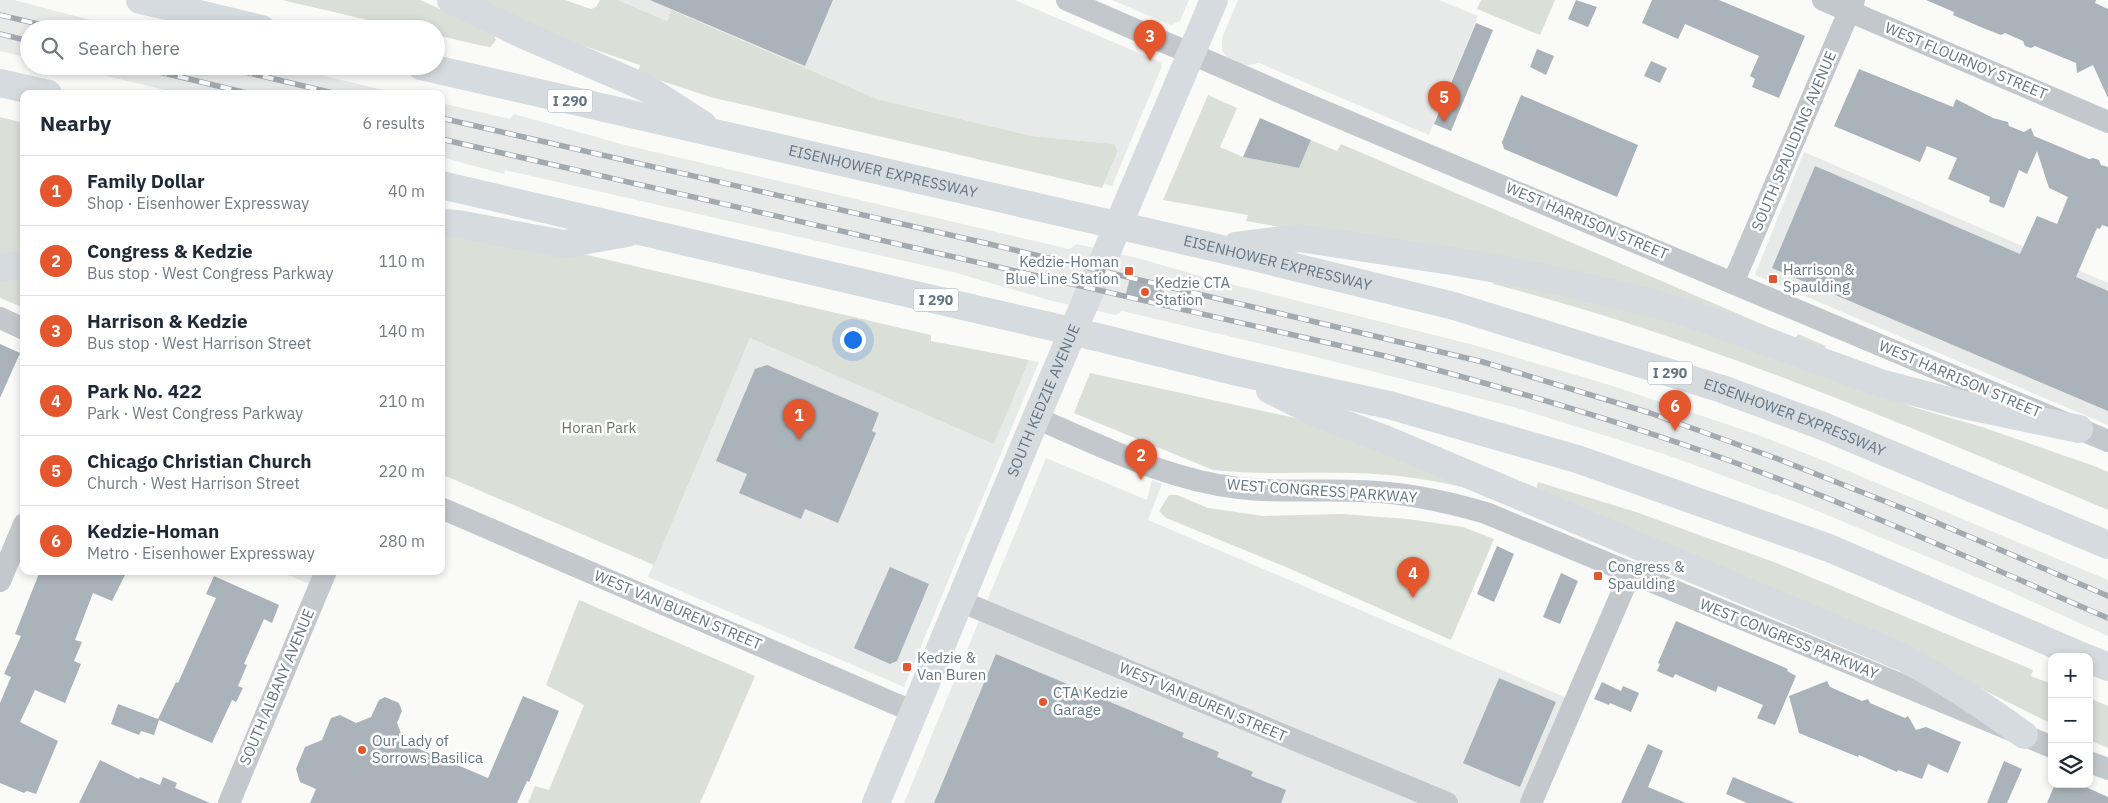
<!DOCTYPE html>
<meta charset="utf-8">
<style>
:root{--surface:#fff;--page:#f2f2f3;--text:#1f2937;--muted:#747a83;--line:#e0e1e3;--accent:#e4572e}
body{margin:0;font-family:"IBM Plex Sans",sans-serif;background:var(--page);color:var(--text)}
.controls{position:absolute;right:15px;bottom:15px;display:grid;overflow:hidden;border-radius:10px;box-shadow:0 2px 8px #0003}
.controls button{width:45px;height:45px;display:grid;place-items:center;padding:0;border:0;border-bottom:1px solid var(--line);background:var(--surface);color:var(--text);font:25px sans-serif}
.you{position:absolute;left:852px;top:339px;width:18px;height:18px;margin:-12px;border:4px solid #fff;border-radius:50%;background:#1a73e8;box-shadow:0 0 0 8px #1a73e833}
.badge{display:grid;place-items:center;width:32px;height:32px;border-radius:50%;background:var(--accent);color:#fff;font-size:16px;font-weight:700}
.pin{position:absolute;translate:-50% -41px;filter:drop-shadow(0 1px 2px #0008)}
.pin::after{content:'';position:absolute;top:26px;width:18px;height:15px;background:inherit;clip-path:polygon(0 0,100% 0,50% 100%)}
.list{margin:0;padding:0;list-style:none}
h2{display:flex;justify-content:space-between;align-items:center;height:65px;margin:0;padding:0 20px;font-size:21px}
h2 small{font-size:16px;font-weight:400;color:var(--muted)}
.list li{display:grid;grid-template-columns:32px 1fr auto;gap:15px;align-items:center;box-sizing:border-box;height:70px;padding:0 20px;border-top:1px solid var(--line)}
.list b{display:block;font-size:19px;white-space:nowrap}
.list p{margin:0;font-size:16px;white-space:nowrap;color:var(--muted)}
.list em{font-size:16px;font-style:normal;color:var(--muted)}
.icon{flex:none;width:28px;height:28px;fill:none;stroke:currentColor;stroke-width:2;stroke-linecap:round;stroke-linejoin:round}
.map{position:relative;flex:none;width:2108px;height:803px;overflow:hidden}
.search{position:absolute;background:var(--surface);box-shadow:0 2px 8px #0003;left:20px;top:20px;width:425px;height:55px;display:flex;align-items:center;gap:12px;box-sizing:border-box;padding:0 18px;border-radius:28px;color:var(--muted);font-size:19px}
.panel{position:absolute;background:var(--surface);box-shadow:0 2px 8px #0003;left:20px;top:90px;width:425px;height:485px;border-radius:10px}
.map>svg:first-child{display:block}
.built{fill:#e8e9e9}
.green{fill:#dadfd7}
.building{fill:#aab3b9}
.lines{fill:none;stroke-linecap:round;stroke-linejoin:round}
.minor{stroke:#c3c8cc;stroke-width:22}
.major{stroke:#d6dbdf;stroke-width:28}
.highway{stroke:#d6dbdf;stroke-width:28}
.rail-casing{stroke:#a2aab0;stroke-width:5.5}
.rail{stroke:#fff;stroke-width:4;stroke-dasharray:11;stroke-linecap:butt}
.poi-dot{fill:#e4572e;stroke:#fff;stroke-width:2}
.labels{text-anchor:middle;stroke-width:5;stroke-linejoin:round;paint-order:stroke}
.shield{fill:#fff;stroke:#939fa8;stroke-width:1}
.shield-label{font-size:14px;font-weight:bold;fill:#657683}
.street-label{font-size:15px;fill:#657683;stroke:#fff}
.poi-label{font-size:15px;fill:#657683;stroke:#fff;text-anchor:start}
.park-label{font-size:15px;fill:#687a64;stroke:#fff}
</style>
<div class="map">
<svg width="2108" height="803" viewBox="0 0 2108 803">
<rect width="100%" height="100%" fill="#fafaf8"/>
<!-- built -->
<g class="built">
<path d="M 0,0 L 14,0 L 125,29 L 29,29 L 29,58 L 0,51 Z"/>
<path d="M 618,0 L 1015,0 L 1160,62 L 1162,66 L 1112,186 L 1104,184 L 1118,151 L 1114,144 L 1032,136 L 877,99 L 673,10 L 667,21 Z"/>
<path d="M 1112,0 L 1189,0 L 1180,21 L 1171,25 Z"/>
<path d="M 1238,0 L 1439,0 L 1478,16 L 1429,135 L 1259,63 L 1245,66 L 1227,57 L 1222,51 L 1222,38 Z"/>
<path d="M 65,66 L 283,66 L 400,94 L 182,94 Z"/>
<path d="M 441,103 L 510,119 L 514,114 L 625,145 L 1069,249 L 1077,244 L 1141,259 L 1207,278 L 1474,345 L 1613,386 L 1750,432 L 1815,457 L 2108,580 L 2108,636 L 2000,587 L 1798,503 L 1664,454 L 1517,408 L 1308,355 L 1122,311 L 1116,315 L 1052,301 L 953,272 L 505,170 L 504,174 L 489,170 L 441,157 Z"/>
<path d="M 1804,152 L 2108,283 L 2108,425 L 1755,275 Z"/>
<path d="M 750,338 L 994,443 L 1029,360 L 1039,362 L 904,687 L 648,577 Z"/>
<path d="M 1046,458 L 1147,500 L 1152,480 L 1162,484 L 1148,520 L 1567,698 L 1523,803 L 904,803 Z"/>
<path d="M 279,571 L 316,571 L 311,585 Z"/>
</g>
<!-- green -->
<g class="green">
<path d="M 282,0 L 420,0 L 493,33 L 496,40 L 490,47 L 483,46 L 436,35 L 436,29 L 407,29 Z"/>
<path d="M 479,0 L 565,0 L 591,9 L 596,7 L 600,0 L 618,0 L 667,21 L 672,10 L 877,99 L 1032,136 L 1114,144 L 1118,151 L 1102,188 L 710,97 L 638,73 L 640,65 L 560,38 Z"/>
<path d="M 1481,0 L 1555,0 L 1540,35 L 1477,9 Z"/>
<path d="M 1208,95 L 1237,108 L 1220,147 L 1243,157 L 1299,168 L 1311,140 L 1337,151 L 1341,144 L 1790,336 L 1796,338 L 1798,334 L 1826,346 L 1824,350 L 1325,235 L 1246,221 L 1248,215 L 1163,200 Z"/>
<path d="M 0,117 L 24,123 L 24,251 L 0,255 Z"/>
<path d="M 441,236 L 570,251 L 931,335 L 931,341 L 1029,360 L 994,444 L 750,338 L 654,565 L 441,474 Z"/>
<path d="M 24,273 L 24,308 L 0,298 L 0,277 Z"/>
<path d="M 1495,277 L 1672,321 L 1916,408 L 1982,427 L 2097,467 L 2108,472 L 2108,510 C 1906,425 1705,339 1493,284 Z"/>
<path d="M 1090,373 L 1304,420 L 1480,492 C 1439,480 1395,474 1352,473 C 1305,472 1259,475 1213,470 L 1074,413 Z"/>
<path d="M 1538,482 L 1636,512 L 1779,564 L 2033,670 L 2031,676 L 2052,684 L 2052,724 L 1968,682 L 1536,491 Z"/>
<path d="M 1169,495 L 1177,495 L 1208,508 L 1264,516 L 1341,514 L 1408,519 L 1463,527 L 1494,539 L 1451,640 L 1286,567 L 1166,518 L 1159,511 Z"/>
<path d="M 579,600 L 755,676 L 700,803 L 528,803 L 535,786 L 549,790 L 584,705 L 546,685 Z"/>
<path d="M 2089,698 L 2108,706 L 2108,748 L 2089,740 Z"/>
</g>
<!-- building -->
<g class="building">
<path d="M 650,0 L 833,0 L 805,66 Z"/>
<path d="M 1576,0 L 1597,7 L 1588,27 L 1568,19 Z"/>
<path d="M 1652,0 L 1719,0 L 1805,36 L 1779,98 L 1752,87 L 1755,79 L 1750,76 L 1759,56 L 1685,24 L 1678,39 L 1642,23 Z"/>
<path d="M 1926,0 L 2096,0 L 2095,3 L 2108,9 L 2108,98 L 2093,65 L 2077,73 L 2076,63 L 2035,46 L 2031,48 L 2025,46 L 2023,41 L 2005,33 L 2001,35 L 1983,28 L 1953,15 L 1954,12 Z"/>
<path d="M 1476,23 L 1493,30 L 1451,131 L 1434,124 Z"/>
<path d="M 1537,49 L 1554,56 L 1546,75 L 1530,67 Z"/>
<path d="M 1651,61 L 1667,68 L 1660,83 L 1644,76 Z"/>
<path d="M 1859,69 L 1953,107 L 1956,99 L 1993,118 L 2008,122 L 2009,126 L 2024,132 L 2031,128 L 2034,136 L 2089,159 L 2093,158 L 2099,160 L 2101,165 L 2108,167 L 2108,227 L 2102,225 L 2100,229 L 2097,228 L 2076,277 L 2108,291 L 2108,411 L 1772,268 L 1815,166 L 2020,254 L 2037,216 L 2057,224 L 2068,197 L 2049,188 L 2037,151 L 2027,174 L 2019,170 L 2004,208 L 1989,202 L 1990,197 L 1948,179 L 1957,158 L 1927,146 L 1920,162 L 1834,126 Z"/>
<path d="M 1521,95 L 1638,145 L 1617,197 L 1504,149 L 1502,142 Z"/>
<path d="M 1260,118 L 1311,140 L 1299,168 L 1243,157 Z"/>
<path d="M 1130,278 L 1165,286 L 1161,305 L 1125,297 Z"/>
<path d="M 0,344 L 20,353 L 0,398 Z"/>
<path d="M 767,365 L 879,413 L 872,431 L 876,433 L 838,523 L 805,509 L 801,519 L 739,493 L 747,474 L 716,461 L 755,369 Z"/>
<path d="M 1497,546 L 1514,554 L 1494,602 L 1477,594 Z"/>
<path d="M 890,567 L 929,584 L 897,661 L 890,664 L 854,648 Z"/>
<path d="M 40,571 L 127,571 L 112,601 L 93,593 L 75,640 L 82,642 L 74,661 L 81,664 L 65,703 L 35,690 L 20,722 L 58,741 L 36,794 L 27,791 L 24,793 L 0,783 L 0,703 L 11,677 L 4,674 L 21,636 L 15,634 Z"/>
<path d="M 1561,573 L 1578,581 L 1560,624 L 1543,617 Z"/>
<path d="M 214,576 L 279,605 L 272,623 L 264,619 L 244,664 L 247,665 L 238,686 L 243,688 L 236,702 L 232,700 L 212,743 L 159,720 L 154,735 L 141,731 L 139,735 L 111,724 L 118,704 L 158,719 L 176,682 L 178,683 L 216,598 L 206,594 Z"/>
<path d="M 1676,621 L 1788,669 L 1787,671 L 1796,676 L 1775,725 L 1757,718 L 1763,705 L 1718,686 L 1716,692 L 1675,674 L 1673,678 L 1657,671 L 1660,664 L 1658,663 Z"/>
<path d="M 996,654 L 1184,733 L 1182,737 L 1219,752 L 1217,757 L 1253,772 L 1251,776 L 1286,790 L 1281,803 L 934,803 Z"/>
<path d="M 1499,678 L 1556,702 L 1520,787 L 1463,763 Z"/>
<path d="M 1827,681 L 1830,687 L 1862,701 L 1868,699 L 1870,703 L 1905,718 L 1908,716 L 1916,730 L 1926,727 L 1961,742 L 1948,773 L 1928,764 L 1922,779 L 1898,770 L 1897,772 L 1859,755 L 1858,757 L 1799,733 L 1789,696 Z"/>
<path d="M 1602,682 L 1621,691 L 1623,686 L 1639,693 L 1631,712 L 1610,703 L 1609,705 L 1594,699 Z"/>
<path d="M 523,696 L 559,711 L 529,782 L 527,781 L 517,803 L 310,803 L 316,789 L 300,782 L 296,769 L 305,747 L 322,740 L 331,718 L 340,715 L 356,723 L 371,717 L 379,700 L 385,697 L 399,703 L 402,711 L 397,723 L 405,743 L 488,778 Z"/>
<path d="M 1648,744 L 1663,751 L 1648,787 L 1686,803 L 1621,803 Z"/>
<path d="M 100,760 L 139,779 L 140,777 L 160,785 L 163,777 L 177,783 L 175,788 L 210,803 L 79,803 Z"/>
<path d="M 2004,761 L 2022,769 L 2007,803 L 1987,803 Z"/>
<path d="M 1733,777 L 1795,803 L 1747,803 L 1726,794 Z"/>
<path d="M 2055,784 L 2079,784 L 2108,797 L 2108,803 L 2047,803 Z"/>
</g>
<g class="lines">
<!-- minor -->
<g class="minor">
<path d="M 1067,0 L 1307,104 L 2108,441"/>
<path d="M 1823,0 L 2108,122"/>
<path d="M 1733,283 L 1854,0"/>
<path d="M 0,318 L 24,329"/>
<path d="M 1036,418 C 1102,446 1167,480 1239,488 C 1279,493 1320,489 1360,491 C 1403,492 1445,501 1486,513 L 2052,747"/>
<path d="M 441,508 L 914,712"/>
<path d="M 0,581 L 24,524"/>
<path d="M 960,601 L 1447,803"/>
<path d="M 2089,762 L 2108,769"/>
<path d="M 229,803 L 326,571"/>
<path d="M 1531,803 L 1630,574"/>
</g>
<!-- major -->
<path class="major" id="s1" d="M 876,803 L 1036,418 L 1214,0"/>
<!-- highway -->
<g class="highway">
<path d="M 140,0 L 262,29"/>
<path d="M 451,0 L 526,36 L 646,88 L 703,125"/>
<path id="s2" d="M 421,66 L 1217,248 L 1454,306 L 1722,389 L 1820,425 L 2108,545"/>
<path d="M 0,83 L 48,94"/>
<path d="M 441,185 L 1105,339 L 1233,371 L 1389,405 L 1577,459 L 1829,548 L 2084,657"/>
<path d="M 441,223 L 458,224 L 564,244 L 627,233"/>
<path d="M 1236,246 L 1299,238 L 1451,261 L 1537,276 L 1657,304 L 1705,319 L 1880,383 L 1964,405 L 2079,429"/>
<path d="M 0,268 L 24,264"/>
<path d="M 1270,390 L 1323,416 L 1382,438 L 1902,657 C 1945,680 1984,706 2024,735"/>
<path d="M 2089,659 L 2108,667"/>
</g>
<defs>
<g id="rail">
<path d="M 0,15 L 59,29"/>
<path d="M 0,34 L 29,41"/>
<path d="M 135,66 L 251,94"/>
<path d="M 220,66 L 337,94"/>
<path d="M 441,118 L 985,243 L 1483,362 L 1650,413 L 1778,459 L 1907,510 L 2108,596"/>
<path d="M 441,139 L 1385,356 C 1503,387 1619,421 1733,462 C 1860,508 1984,565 2108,618"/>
</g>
</defs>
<!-- rail casing -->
<use href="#rail" class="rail-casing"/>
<!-- rail -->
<use href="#rail" class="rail"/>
</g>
<!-- markers -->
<g class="poi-dot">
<rect x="1124" y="266" width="10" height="10" rx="2.5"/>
<rect x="1768" y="274" width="10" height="10" rx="2.5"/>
<circle cx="1145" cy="292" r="5"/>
<rect x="1593" y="571" width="10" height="10" rx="2.5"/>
<rect x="902" y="662" width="10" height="10" rx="2.5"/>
<circle cx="1043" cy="702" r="5"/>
<circle cx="362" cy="750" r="5"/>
</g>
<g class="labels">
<!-- shield labels -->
<g class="shield">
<rect x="547.5" y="89.5" width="45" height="23" rx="4"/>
<rect x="913.5" y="288.5" width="45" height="23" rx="4"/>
<rect x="1647.5" y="361.5" width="45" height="23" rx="4"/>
</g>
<g class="shield-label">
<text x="570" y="106">I 290</text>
<text x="936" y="305">I 290</text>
<text x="1670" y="378">I 290</text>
</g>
<!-- street labels -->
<g class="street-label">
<text transform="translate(1966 61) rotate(23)" y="5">WEST FLOURNOY STREET</text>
<text transform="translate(1794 141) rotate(-67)" y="5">SOUTH SPAULDING AVENUE</text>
<text dy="5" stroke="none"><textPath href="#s2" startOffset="474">EISENHOWER EXPRESSWAY</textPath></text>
<text transform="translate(1587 221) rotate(23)" y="5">WEST HARRISON STREET</text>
<text dy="5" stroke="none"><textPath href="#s2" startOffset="879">EISENHOWER EXPRESSWAY</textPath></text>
<text transform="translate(1960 379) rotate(23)" y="5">WEST HARRISON STREET</text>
<text dy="5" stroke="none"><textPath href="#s1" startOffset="436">SOUTH KEDZIE AVENUE</textPath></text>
<text dy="5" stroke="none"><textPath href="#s2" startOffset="1419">EISENHOWER EXPRESSWAY</textPath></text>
<text transform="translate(1322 491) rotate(4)" y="5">WEST CONGRESS PARKWAY</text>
<text transform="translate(678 610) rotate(23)" y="5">WEST VAN BUREN STREET</text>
<text transform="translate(1789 639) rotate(22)" y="5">WEST CONGRESS PARKWAY</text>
<text transform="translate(277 687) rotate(-67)" y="5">SOUTH ALBANY AVENUE</text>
<text transform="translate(1203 702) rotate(23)" y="5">WEST VAN BUREN STREET</text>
</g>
<!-- poi labels -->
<g class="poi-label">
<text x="1119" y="267" text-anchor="end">Kedzie-Homan<tspan x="1119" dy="17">Blue Line Station</tspan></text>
<text x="1783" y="275">Harrison &amp;<tspan x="1783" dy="17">Spaulding</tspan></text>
<text x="1155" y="288">Kedzie CTA<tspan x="1155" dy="17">Station</tspan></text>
<text x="1608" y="572">Congress &amp;<tspan x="1608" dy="17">Spaulding</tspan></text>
<text x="917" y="663">Kedzie &amp;<tspan x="917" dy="17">Van Buren</tspan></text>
<text x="1053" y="698">CTA Kedzie<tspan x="1053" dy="17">Garage</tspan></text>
<text x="372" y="746">Our Lady of<tspan x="372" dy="17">Sorrows Basilica</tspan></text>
</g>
<!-- park labels -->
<g class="park-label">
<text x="599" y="433">Horan Park</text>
</g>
</g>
</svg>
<div class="controls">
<button>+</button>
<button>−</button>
<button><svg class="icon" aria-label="layers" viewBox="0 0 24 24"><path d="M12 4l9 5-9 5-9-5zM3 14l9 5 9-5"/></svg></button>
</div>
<div class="you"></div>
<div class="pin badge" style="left:799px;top:440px">1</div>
<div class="pin badge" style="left:1141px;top:480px">2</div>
<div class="pin badge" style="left:1150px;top:61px">3</div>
<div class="pin badge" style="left:1413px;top:598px">4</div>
<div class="pin badge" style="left:1444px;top:122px">5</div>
<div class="pin badge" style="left:1675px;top:431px">6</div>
<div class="search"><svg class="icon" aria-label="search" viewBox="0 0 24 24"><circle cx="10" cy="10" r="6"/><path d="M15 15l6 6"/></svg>Search here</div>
<section class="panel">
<h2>Nearby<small>6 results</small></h2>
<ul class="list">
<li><span class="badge">1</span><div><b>Family Dollar</b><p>Shop · Eisenhower Expressway</p></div><em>40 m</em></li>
<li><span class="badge">2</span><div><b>Congress &amp; Kedzie</b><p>Bus stop · West Congress Parkway</p></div><em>110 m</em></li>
<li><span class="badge">3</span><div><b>Harrison &amp; Kedzie</b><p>Bus stop · West Harrison Street</p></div><em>140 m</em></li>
<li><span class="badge">4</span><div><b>Park No. 422</b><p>Park · West Congress Parkway</p></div><em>210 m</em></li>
<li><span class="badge">5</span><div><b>Chicago Christian Church</b><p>Church · West Harrison Street</p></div><em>220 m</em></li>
<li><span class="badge">6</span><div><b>Kedzie-Homan</b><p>Metro · Eisenhower Expressway</p></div><em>280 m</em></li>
</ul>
</section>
</div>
